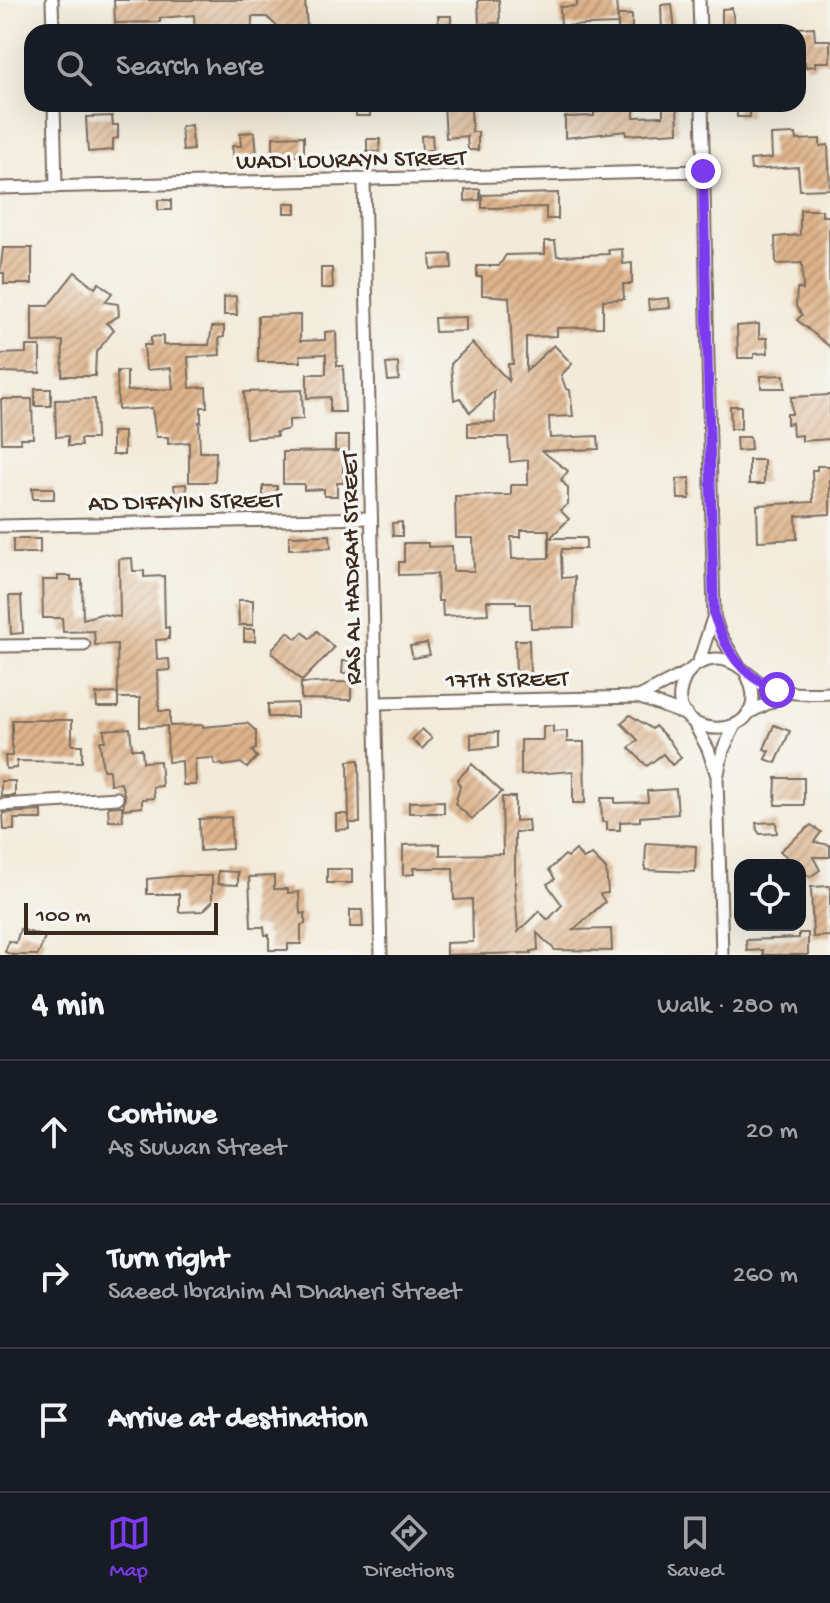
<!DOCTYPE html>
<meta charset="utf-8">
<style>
:root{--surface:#171b24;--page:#242831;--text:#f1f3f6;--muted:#9ea1a6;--line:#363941;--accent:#7c3aed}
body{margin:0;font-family:"Gochi Hand",sans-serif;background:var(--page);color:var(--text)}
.controls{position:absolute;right:24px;bottom:24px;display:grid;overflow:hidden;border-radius:16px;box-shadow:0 8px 32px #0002}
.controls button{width:72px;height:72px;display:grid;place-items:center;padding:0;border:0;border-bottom:2px solid var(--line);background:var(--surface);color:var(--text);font:40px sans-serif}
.scale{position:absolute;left:24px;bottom:20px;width:194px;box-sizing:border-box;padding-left:8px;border:4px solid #3b2a1e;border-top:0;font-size:22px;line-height:28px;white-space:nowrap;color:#3b2a1e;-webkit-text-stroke:6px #f6f6f2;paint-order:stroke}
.stop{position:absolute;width:24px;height:24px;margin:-18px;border:6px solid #7c3aed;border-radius:50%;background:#fff}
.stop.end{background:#7c3aed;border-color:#fff;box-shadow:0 2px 8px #0008}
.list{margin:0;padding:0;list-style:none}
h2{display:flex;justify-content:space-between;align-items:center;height:104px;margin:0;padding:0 32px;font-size:34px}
h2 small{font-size:26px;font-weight:400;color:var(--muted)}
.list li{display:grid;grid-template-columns:52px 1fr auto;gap:24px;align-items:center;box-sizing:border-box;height:144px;padding:0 32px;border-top:2px solid var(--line)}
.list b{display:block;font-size:30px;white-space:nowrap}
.list p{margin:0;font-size:26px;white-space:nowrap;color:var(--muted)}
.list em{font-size:26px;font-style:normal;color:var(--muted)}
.icon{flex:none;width:44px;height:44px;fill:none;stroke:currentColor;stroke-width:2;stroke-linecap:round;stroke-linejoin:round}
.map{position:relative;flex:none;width:830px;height:955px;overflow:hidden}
.search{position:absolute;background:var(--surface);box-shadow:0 8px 32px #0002;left:24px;right:24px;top:24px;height:88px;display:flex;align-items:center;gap:20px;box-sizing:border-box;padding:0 28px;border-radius:24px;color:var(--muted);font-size:30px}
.sheet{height:536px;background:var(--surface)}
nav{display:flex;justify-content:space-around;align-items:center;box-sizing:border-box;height:112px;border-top:2px solid var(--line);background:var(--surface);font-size:22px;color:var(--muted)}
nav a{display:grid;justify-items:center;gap:4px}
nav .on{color:var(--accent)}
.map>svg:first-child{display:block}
.building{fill:url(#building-hatch);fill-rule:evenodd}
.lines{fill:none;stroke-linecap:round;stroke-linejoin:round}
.street-casing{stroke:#7b6e60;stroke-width:15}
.street{stroke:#fff;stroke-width:11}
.route{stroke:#7c3aed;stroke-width:10}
.labels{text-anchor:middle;stroke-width:7;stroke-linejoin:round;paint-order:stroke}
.street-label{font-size:24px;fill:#3b2a1e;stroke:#f6f6f2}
</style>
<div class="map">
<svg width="830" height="955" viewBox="0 0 830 955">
<defs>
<pattern id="building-hatch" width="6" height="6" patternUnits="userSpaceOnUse" patternTransform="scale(2)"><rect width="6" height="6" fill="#deb38b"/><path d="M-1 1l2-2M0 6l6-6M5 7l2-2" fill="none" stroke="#b59271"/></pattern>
</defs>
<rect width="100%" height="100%" fill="#f6f6f2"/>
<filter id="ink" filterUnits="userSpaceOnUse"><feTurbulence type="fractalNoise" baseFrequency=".0125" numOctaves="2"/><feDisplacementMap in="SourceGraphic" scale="16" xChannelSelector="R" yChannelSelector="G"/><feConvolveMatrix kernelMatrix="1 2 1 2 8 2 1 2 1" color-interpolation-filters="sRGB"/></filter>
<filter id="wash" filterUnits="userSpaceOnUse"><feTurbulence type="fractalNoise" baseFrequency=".006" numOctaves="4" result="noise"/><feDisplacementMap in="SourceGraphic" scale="32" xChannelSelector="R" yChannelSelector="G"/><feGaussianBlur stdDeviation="1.8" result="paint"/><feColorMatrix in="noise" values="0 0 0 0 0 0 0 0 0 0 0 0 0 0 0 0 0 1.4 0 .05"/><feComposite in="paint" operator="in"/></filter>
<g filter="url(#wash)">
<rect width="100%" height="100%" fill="#f3ebda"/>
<g id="blocks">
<!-- building -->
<g class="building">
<path d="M 114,0 L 305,0 L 307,29 L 282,31 L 267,17 L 252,17 L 252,32 L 195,32 L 194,15 L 160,18 L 160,22 L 115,23 Z"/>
<path d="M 478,0 L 499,0 L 500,23 L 479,24 Z"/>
<path d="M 577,0 L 616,0 L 618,24 L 561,26 L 560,7 L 577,6 Z"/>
<path d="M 672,4 L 675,32 L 662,32 L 661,5 Z"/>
<path d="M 732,8 L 735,32 L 722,32 L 722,9 Z"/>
<rect x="618" y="15" width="14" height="17"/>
<path d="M 438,16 L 451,16 L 451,28 L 439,29 Z"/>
<path d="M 814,27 L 815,40 L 830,40 L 830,62 L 815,62 L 816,66 L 806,67 L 805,62 L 798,62 L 798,28 Z"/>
<rect x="356" y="104" width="14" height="12"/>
<path d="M 444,104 L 471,106 L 472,132 L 478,132 L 478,150 L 468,150 L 467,136 L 446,138 Z"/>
<path d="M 598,104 L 634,104 L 634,117 L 637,117 L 663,116 L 663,104 L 677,104 L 678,132 L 626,135 L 626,131 L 565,138 L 565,117 L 594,116 L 594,112 L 598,112 Z"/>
<rect x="737" y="104" width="13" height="13"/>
<path d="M 112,116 L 113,125 L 118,125 L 118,138 L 113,139 L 113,150 L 88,152 L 86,117 Z"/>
<path d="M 191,125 L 193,150 L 183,151 L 181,127 Z"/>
<path d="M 255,132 L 257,156 L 233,158 L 232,146 L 241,146 L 240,133 Z"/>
<path d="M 796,134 L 797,140 L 820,139 L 820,146 L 828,145 L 830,189 L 800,190 L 798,167 L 751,170 L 750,160 L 772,158 L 771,135 Z"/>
<path d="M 432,135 L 433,150 L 422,151 L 421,136 Z"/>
<path d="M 304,136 L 304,156 L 273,156 L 273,137 Z"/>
<path d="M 367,139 L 380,139 L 379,152 L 367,152 Z"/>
<path d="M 480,189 L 480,200 L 465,201 L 465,190 Z"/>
<path d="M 558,193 L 558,219 L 546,219 L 546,207 L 482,208 L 482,195 Z"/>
<rect x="158" y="200" width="13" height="10"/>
<rect x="284" y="203" width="12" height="10"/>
<path d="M 800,210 L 822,210 L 822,216 L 829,216 L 830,347 L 797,320 L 802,315 L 796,306 L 797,288 L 803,290 L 802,263 L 776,264 L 775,237 L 800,235 Z"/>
<path d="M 545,241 L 555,241 L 557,256 L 609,254 L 608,250 L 622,249 L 623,264 L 632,263 L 632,284 L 623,284 L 624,299 L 603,300 L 603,327 L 557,328 L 557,336 L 526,337 L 526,371 L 554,345 L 572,364 L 561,375 L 566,389 L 570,390 L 573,416 L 549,417 L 550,438 L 598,436 L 599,449 L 542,451 L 568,471 L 561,480 L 568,488 L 568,504 L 560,510 L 569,519 L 550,538 L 586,538 L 586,549 L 562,549 L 561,554 L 562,578 L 575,577 L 574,627 L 531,628 L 530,604 L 516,604 L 516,601 L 487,601 L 488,614 L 443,616 L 442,601 L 438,601 L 437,574 L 399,575 L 399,562 L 404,562 L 404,543 L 428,543 L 428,547 L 452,546 L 453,571 L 474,571 L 473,538 L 456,538 L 455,496 L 511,495 L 511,485 L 528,485 L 528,460 L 510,462 L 508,437 L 468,437 L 468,423 L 495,422 L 494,391 L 470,413 L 460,398 L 454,400 L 451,364 L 472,343 L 509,381 L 508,364 L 513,364 L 509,297 L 482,295 L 482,277 L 477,277 L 477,266 L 499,266 L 506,255 L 545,254 ZM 521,530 L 549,530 L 549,558 L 512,559 L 511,537 L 521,537 Z"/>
<path d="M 3,248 L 32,248 L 32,284 L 4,284 L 4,273 L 0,273 Z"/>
<path d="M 451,254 L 452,268 L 431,269 L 430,255 Z"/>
<path d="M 321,268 L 332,268 L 333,288 L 321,288 Z"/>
<path d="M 75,272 L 95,288 L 99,283 L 112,293 L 105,302 L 118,304 L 119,316 L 106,323 L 114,330 L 96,353 L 95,376 L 62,376 L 63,341 L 32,342 L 32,306 L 48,306 Z"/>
<path d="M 236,296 L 237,315 L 224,315 L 224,297 Z"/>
<path d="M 669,298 L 670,308 L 649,310 L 648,300 Z"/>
<path d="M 300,315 L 300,341 L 325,340 L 325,332 L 336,331 L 337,366 L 343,366 L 345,412 L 330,412 L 330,397 L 307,398 L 307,374 L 326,374 L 326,354 L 300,355 L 301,362 L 258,362 L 258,316 Z"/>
<path d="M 466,317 L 466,331 L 435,332 L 434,318 Z"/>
<path d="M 759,324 L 759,338 L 767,338 L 768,353 L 754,354 L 754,358 L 738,358 L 737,326 Z"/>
<path d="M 224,326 L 224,337 L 219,338 L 220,355 L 188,357 L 190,388 L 206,387 L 207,407 L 201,407 L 201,422 L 199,422 L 200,452 L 216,452 L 215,482 L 189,482 L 189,442 L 168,444 L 168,437 L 156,437 L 152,408 L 118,410 L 117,371 L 127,371 L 127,391 L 173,389 L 171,368 L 146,370 L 144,345 L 151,345 L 151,337 L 163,336 L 163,345 L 209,345 L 212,327 Z"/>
<path d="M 26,346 L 40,346 L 40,373 L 0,372 L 0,354 L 26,353 Z"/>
<path d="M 398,363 L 399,380 L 388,381 L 386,364 Z"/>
<path d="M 784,375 L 785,388 L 761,388 L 761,376 Z"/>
<rect x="35" y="389" width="16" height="17"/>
<path d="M 302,390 L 303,419 L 289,420 L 289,429 L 276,432 L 277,436 L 246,438 L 244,392 Z"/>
<path d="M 830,395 L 830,439 L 802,441 L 802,435 L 793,436 L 792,423 L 787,424 L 787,414 L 792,414 L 791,397 Z"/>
<path d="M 1,399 L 32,399 L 33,438 L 21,438 L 21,443 L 2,443 Z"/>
<path d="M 95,399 L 96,439 L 80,439 L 81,446 L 68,446 L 68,436 L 56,437 L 55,400 Z"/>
<path d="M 730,406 L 741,406 L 741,429 L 731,429 Z"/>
<rect x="112" y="432" width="12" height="23"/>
<rect x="335" y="436" width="14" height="15"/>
<path d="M 736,437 L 750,437 L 751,450 L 737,451 Z"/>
<path d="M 343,451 L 343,483 L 337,483 L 337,496 L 324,496 L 324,489 L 304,490 L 304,484 L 283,484 L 283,452 Z"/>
<rect x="749" y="460" width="15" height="24"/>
<path d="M 817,466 L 830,466 L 830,514 L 796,516 L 797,539 L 758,541 L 757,505 L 813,502 L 812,470 L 817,470 Z"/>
<path d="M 690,478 L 690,499 L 678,499 L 677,479 Z"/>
<path d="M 186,484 L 187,494 L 175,495 L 174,485 Z"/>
<rect x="263" y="486" width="14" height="10"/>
<path d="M 32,488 L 54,488 L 54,499 L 33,499 Z"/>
<path d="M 402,522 L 402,536 L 393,536 L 392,523 Z"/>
<path d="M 330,535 L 331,548 L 289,549 L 289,536 Z"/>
<rect x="13" y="539" width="27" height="14"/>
<path d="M 132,558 L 133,571 L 144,571 L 144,577 L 164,576 L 165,628 L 169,627 L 169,639 L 156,640 L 157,660 L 169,659 L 170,670 L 158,671 L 159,711 L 170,711 L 170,726 L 203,725 L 203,727 L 247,723 L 256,731 L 256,749 L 252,751 L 257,757 L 247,768 L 241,763 L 223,766 L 222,764 L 215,765 L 213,758 L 195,759 L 196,785 L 183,785 L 182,761 L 168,762 L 167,726 L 140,727 L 140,698 L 118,698 L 118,707 L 97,707 L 96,694 L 117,693 L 118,697 L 117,644 L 95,645 L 94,631 L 63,632 L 62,618 L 43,618 L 42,580 L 58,580 L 58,576 L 71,576 L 71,580 L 82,580 L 83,619 L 101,614 L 120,617 L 119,559 Z"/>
<path d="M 9,596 L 21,596 L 23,633 L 11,634 Z"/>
<path d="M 238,600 L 253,600 L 253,625 L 239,625 Z"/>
<rect x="244" y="629" width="11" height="12"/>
<path d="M 317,631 L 334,648 L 302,681 L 272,653 L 272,649 L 288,632 L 296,639 L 303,632 L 310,639 Z"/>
<path d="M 515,640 L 529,640 L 530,674 L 516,674 Z"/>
<path d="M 427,643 L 430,655 L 413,658 L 410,646 Z"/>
<path d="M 343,661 L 354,661 L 354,673 L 342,673 Z"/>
<path d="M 351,682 L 351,700 L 301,699 L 301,683 Z"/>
<path d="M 297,703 L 297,717 L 268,717 L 268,704 Z"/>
<path d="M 630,715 L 652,729 L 655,726 L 669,740 L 681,758 L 672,765 L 663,754 L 647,766 L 629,748 L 638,740 L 621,723 Z"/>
<path d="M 12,720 L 72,720 L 72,745 L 82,745 L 82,762 L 17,761 L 17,768 L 6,769 L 5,756 L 12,756 Z"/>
<path d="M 774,725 L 790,731 L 776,763 L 765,759 L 769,751 L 764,749 Z"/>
<path d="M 543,726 L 553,726 L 553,732 L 567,731 L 567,742 L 584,742 L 585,803 L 573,803 L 573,771 L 521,775 L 521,740 L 543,740 Z"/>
<path d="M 130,728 L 132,749 L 142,749 L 143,762 L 160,761 L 162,786 L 153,787 L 154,798 L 142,799 L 142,807 L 123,809 L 125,797 L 121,783 L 110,784 L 109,770 L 103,770 L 100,741 L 105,741 L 104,730 Z"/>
<path d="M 422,729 L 432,738 L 422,749 L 412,740 Z"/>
<path d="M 498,732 L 498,747 L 471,749 L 471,734 Z"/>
<path d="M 359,760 L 360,823 L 349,823 L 348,761 Z"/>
<path d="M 472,764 L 502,792 L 472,819 L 455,804 L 460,786 L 457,780 Z"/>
<path d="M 776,778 L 804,778 L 804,805 L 775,805 Z"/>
<rect x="1" y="781" width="14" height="15"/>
<path d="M 676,789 L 678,814 L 640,817 L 640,821 L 620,822 L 620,830 L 607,830 L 607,822 L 602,822 L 601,798 L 615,798 L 615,803 L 648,802 L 647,791 Z"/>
<path d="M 502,797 L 515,797 L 515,821 L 528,820 L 529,832 L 515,832 L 515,889 L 518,932 L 539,911 L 548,920 L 562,905 L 547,884 L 555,879 L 549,870 L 565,855 L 568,857 L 576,850 L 583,859 L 592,855 L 606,869 L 608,893 L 600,894 L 605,902 L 573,930 L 611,929 L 612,951 L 555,950 L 537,933 L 538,950 L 531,951 L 531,953 L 446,955 L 446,943 L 473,942 L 472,899 L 454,900 L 453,868 L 413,868 L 414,874 L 403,875 L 403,845 L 440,844 L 440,855 L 503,854 Z"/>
<path d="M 444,801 L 444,813 L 409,813 L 409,802 Z"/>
<path d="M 122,806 L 123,821 L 109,821 L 108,807 Z"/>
<path d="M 42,811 L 42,819 L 14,819 L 14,830 L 4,830 L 3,813 Z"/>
<path d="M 336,814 L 348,814 L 349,829 L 336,830 Z"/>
<path d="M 231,817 L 232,849 L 200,851 L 199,819 Z"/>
<path d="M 776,822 L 777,833 L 760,834 L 757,830 L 756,823 Z"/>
<path d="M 811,825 L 821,832 L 814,842 L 830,845 L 830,857 L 813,857 L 820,870 L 810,877 L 800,869 L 800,865 L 796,865 L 780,851 Z"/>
<path d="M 646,843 L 696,846 L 695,872 L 645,870 Z"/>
<rect x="327" y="869" width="25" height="14"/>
<path d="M 218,871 L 238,872 L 238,885 L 218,884 Z"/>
<path d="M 179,876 L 212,876 L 212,902 L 203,911 L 179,912 L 179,894 L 147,894 L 147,879 Z"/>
<path d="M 274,876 L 274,889 L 288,889 L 288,893 L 299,892 L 300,914 L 305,913 L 305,924 L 301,925 L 301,944 L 288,944 L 288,950 L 269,950 L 269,935 L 265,935 L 264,927 L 251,927 L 249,877 Z"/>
<path d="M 830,886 L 830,936 L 813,937 L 811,887 Z"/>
<path d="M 350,910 L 362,910 L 363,927 L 350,927 Z"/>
<path d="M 20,929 L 45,937 L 38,955 L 13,955 L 5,952 L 9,941 L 16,943 Z"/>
<path d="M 799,933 L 808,933 L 808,955 L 763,955 L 763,950 L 747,951 L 746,940 L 799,938 Z"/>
</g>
</g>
</g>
<g filter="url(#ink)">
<use href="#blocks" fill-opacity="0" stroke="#7b6e60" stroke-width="2"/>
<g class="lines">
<defs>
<g id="street">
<path d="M 52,0 L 53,32"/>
<path d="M 699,0 L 700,32"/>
<path d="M 54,104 L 56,187"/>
<path d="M 364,180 L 381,955"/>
<path d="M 0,188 L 703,171"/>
<path d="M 0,526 L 371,518"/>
<path d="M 714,616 L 720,634 L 738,665"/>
<path d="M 0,646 L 84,645"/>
<path d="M 698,664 L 714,615 L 702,104"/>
<path d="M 746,673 C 784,748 650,744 686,676 C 692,665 705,659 717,659 C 736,659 748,676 764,685 C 785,695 807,694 830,693"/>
<path d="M 639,697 L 688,672"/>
<path d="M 376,703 L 638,697 L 687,715"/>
<path d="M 748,713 L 787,694"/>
<path d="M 694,723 L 708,749 L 716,773"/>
<path d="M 0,805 L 117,798"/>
<path d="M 722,955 L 717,778 L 723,750 L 735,725"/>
</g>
</defs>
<!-- street casing -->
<use href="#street" class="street-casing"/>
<!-- street -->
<use href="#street" class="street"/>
</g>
</g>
<g class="lines" filter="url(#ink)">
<!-- route -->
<path class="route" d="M 703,171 L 714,615 C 726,651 741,676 777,690"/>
</g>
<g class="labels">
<!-- street labels -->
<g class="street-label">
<text transform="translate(351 158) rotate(-1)" y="8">WADI LOURAYN STREET</text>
<text transform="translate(185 500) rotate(-1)" y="8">AD DIFAYIN STREET</text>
<text transform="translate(350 568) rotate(-91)" y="8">RAS AL HADRAH STREET</text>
<text transform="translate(507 678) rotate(-1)" y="8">17TH STREET</text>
</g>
</g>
</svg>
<div class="controls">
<button><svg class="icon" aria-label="locate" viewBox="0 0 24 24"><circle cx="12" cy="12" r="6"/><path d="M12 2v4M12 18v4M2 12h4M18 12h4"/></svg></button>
</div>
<div class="scale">100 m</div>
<div class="stop" style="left:777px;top:690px"></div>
<div class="stop end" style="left:703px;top:171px"></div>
<div class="search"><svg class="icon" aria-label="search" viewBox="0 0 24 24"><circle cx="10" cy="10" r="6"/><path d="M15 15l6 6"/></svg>Search here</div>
</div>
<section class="sheet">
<h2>4 min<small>Walk · 280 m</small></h2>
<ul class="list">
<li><svg class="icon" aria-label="ahead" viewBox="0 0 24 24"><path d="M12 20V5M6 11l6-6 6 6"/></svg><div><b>Continue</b><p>As Suwan Street</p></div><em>20 m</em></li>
<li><svg class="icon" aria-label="right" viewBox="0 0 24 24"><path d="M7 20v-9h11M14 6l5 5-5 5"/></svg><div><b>Turn right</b><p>Saeed Ibrahim Al Dhaheri Street</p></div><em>260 m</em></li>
<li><svg class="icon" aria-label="arrive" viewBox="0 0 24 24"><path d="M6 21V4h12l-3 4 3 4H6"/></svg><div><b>Arrive at destination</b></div></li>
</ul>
</section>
<nav>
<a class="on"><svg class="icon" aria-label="map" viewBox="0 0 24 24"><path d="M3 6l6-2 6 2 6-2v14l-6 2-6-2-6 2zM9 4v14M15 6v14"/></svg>Map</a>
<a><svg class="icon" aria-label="directions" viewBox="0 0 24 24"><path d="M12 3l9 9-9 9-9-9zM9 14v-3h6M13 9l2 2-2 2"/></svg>Directions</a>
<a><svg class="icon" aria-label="saved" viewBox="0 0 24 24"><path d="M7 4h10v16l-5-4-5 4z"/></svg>Saved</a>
</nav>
